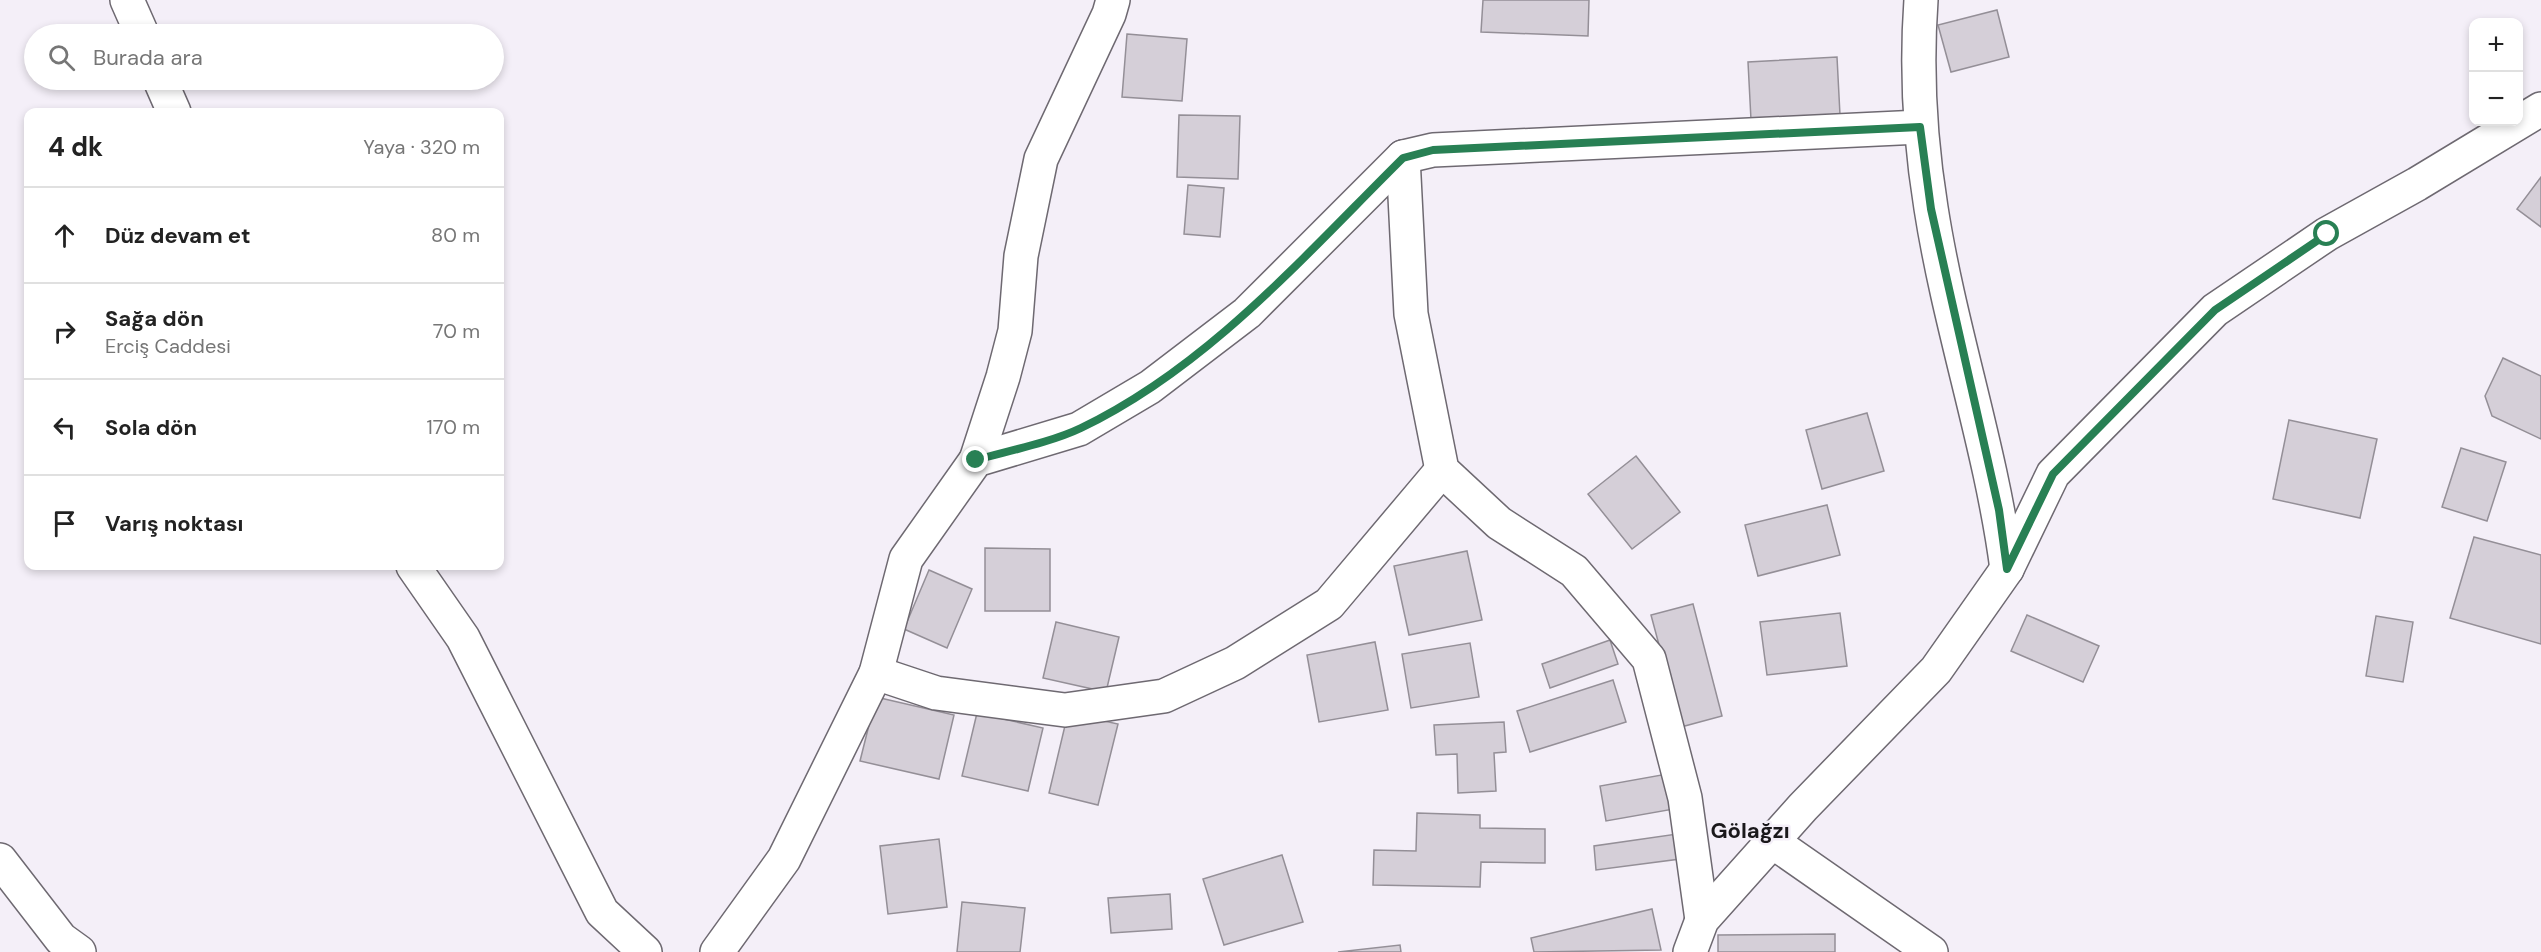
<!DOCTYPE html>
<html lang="tr">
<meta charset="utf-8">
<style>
:root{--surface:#fff;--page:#f6f6f6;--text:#222;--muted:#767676;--line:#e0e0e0}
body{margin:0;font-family:"DM Sans",sans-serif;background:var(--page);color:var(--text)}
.controls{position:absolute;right:18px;top:18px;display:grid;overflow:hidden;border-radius:12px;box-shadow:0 3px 9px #0003}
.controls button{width:54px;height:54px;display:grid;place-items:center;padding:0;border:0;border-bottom:2px solid var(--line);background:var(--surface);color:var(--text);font:30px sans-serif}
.stop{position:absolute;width:18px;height:18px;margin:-14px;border:4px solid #288054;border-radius:50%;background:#fff}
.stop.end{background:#288054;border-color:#fff;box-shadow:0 2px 6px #0008}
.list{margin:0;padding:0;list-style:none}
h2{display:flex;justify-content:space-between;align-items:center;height:78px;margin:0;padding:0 24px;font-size:26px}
h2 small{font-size:20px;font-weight:400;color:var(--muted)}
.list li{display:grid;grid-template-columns:39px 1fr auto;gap:18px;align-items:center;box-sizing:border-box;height:96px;padding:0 24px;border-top:2px solid var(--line)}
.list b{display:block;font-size:22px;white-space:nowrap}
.list p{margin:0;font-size:20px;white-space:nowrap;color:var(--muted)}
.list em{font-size:20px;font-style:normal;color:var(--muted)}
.icon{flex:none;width:33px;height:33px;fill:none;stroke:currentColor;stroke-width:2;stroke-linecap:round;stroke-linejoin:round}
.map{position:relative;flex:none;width:2541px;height:952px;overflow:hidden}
.search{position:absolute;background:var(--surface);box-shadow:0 3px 9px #0003;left:24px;top:24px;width:480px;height:66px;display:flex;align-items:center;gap:15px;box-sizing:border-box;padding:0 21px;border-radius:33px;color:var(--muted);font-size:22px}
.panel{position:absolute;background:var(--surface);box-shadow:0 3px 9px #0003;left:24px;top:108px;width:480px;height:462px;border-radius:12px}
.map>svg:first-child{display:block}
.building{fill:#d5cfd8;stroke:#948f97;stroke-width:1.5}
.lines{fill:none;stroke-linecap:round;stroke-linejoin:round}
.minor-casing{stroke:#6e6971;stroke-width:36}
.minor{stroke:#fff;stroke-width:33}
.route{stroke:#288054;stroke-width:8}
.labels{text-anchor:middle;stroke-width:5;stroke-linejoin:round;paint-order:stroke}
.district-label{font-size:22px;font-weight:bold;fill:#1a181b;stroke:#f4eff8}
</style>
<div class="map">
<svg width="2541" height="952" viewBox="0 0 2541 952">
<rect width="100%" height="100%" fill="#f4eff8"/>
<!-- building -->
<g class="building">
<path d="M 1483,0 L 1589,0 L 1588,36 L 1481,32 Z"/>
<path d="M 1997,10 L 2009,57 L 1951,72 L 1938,25 Z"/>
<path d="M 1127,34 L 1187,39 L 1182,101 L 1122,97 Z"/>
<path d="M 1837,57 L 1840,115 L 1751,120 L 1748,62 Z"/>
<path d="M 1179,115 L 1240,116 L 1238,179 L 1177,177 Z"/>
<path d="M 2541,177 L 2541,227 L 2517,209 Z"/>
<path d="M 1188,185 L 1224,188 L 1220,237 L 1184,234 Z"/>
<path d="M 2503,358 L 2541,376 L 2541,439 L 2492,416 L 2485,396 Z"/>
<path d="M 1867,413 L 1884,471 L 1822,489 L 1806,430 Z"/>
<path d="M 2289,420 L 2377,439 L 2360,518 L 2273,499 Z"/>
<path d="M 2461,448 L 2506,462 L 2487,521 L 2442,507 Z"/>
<path d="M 1636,456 L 1680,512 L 1632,549 L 1588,494 Z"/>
<path d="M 1827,505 L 1840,555 L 1758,576 L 1745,525 Z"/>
<path d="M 2474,537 L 2541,555 L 2541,644 L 2450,618 Z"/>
<path d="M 985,548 L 1050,549 L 1050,611 L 985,611 Z"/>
<path d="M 1467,551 L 1482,620 L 1409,635 L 1394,566 Z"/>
<path d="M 929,570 L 972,589 L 947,648 L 904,629 Z"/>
<path d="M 1693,604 L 1722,716 L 1681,727 L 1651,615 Z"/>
<path d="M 1840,613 L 1847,666 L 1767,675 L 1760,622 Z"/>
<path d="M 2027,615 L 2099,646 L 2083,682 L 2011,651 Z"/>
<path d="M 2376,616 L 2413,622 L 2403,682 L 2366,676 Z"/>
<path d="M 1056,622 L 1119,637 L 1106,692 L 1043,678 Z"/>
<path d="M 1610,640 L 1618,664 L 1550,688 L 1542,664 Z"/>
<path d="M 1375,642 L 1388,710 L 1319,722 L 1307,655 Z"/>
<path d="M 1470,643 L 1479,697 L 1411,708 L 1402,654 Z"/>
<path d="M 1613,680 L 1626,722 L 1530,752 L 1517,711 Z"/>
<path d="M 876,697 L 954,715 L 939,779 L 860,761 Z"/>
<path d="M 977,713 L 1043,728 L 1028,791 L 962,776 Z"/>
<path d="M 1068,713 L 1118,724 L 1098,805 L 1049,793 Z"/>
<path d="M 1504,722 L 1506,752 L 1494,753 L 1496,791 L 1458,793 L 1457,754 L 1436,755 L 1434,725 Z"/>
<path d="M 1667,774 L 1674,809 L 1606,821 L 1600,786 Z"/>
<path d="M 1417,813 L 1480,815 L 1480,828 L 1545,829 L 1545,863 L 1481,862 L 1480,887 L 1373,885 L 1374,850 L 1416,851 Z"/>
<path d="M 1677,834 L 1680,859 L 1596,870 L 1594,846 Z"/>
<path d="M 939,839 L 947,907 L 888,914 L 880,846 Z"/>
<path d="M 1282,855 L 1303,922 L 1224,945 L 1203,879 Z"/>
<path d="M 1170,894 L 1172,929 L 1111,933 L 1108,898 Z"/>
<path d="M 962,902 L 1025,908 L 1020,952 L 957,952 Z"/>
<path d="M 1652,909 L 1661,950 L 1534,952 L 1531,938 Z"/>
<path d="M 1835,934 L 1835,952 L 1718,952 L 1718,935 Z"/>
<path d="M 1400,945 L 1401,952 L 1338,952 Z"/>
</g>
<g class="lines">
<defs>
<g id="minor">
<path d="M 127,0 L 142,34"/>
<path d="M 1921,0 C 1916,69 1920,140 1931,208 C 1950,330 1991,447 2007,569"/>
<path d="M 160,80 L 174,112"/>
<path d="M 1403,157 L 1411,314 L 1442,470 L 1499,523 L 1574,571 L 1649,659 L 1685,798 L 1702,920"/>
<path d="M 976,460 L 1003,377 L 1015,331 L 1021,256 L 1041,159 L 1109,14 L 1113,0"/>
<path d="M 413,566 L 463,638 L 602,912 L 645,952"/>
<path d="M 876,673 L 936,693 L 1065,710 L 1164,696 L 1235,663 L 1329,604 L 1442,470"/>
<path d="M 1773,842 L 1931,952"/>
<path d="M 0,860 L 61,939 L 79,952"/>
<path d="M 717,952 L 784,859 L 876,673 L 906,559 L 976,460 L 1079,429 L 1150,387 L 1247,313 L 1403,157 L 1433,150 L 1920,127"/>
<path d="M 1690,952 L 1702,920 L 1803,807 L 1936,670 L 2007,569 L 2053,474 L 2215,310 L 2327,234 L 2417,184 L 2541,109"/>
</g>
</defs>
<!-- minor casing -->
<use href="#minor" class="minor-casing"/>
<!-- minor -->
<use href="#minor" class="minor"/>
</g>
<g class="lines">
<!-- route -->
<path class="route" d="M 976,460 C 1008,451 1052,442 1081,428 C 1208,367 1304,256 1403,158 L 1433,150 L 1920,127 L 1931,209 L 1999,510 L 2007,569 L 2053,474 L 2215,310 L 2327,234"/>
</g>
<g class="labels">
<!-- district labels -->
<g class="district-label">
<text x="1750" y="838">Gölağzı</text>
</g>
</g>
</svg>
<div class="controls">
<button>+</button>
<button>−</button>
</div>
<div class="stop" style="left:2327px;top:234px"></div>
<div class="stop end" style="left:976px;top:460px"></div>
<div class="search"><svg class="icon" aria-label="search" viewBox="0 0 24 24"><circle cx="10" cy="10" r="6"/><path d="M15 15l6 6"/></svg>Burada ara</div>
<section class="panel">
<h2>4 dk<small>Yaya · 320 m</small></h2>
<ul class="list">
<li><svg class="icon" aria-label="ahead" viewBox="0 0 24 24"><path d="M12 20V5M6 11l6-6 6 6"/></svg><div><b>Düz devam et</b></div><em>80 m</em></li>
<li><svg class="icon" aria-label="right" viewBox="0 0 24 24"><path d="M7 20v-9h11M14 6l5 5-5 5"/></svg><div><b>Sağa dön</b><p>Erciş Caddesi</p></div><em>70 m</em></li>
<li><svg class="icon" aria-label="left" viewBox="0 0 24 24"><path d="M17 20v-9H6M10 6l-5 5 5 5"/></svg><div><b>Sola dön</b></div><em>170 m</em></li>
<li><svg class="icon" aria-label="arrive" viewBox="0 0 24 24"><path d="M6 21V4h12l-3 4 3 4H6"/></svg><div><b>Varış noktası</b></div></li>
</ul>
</section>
</div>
